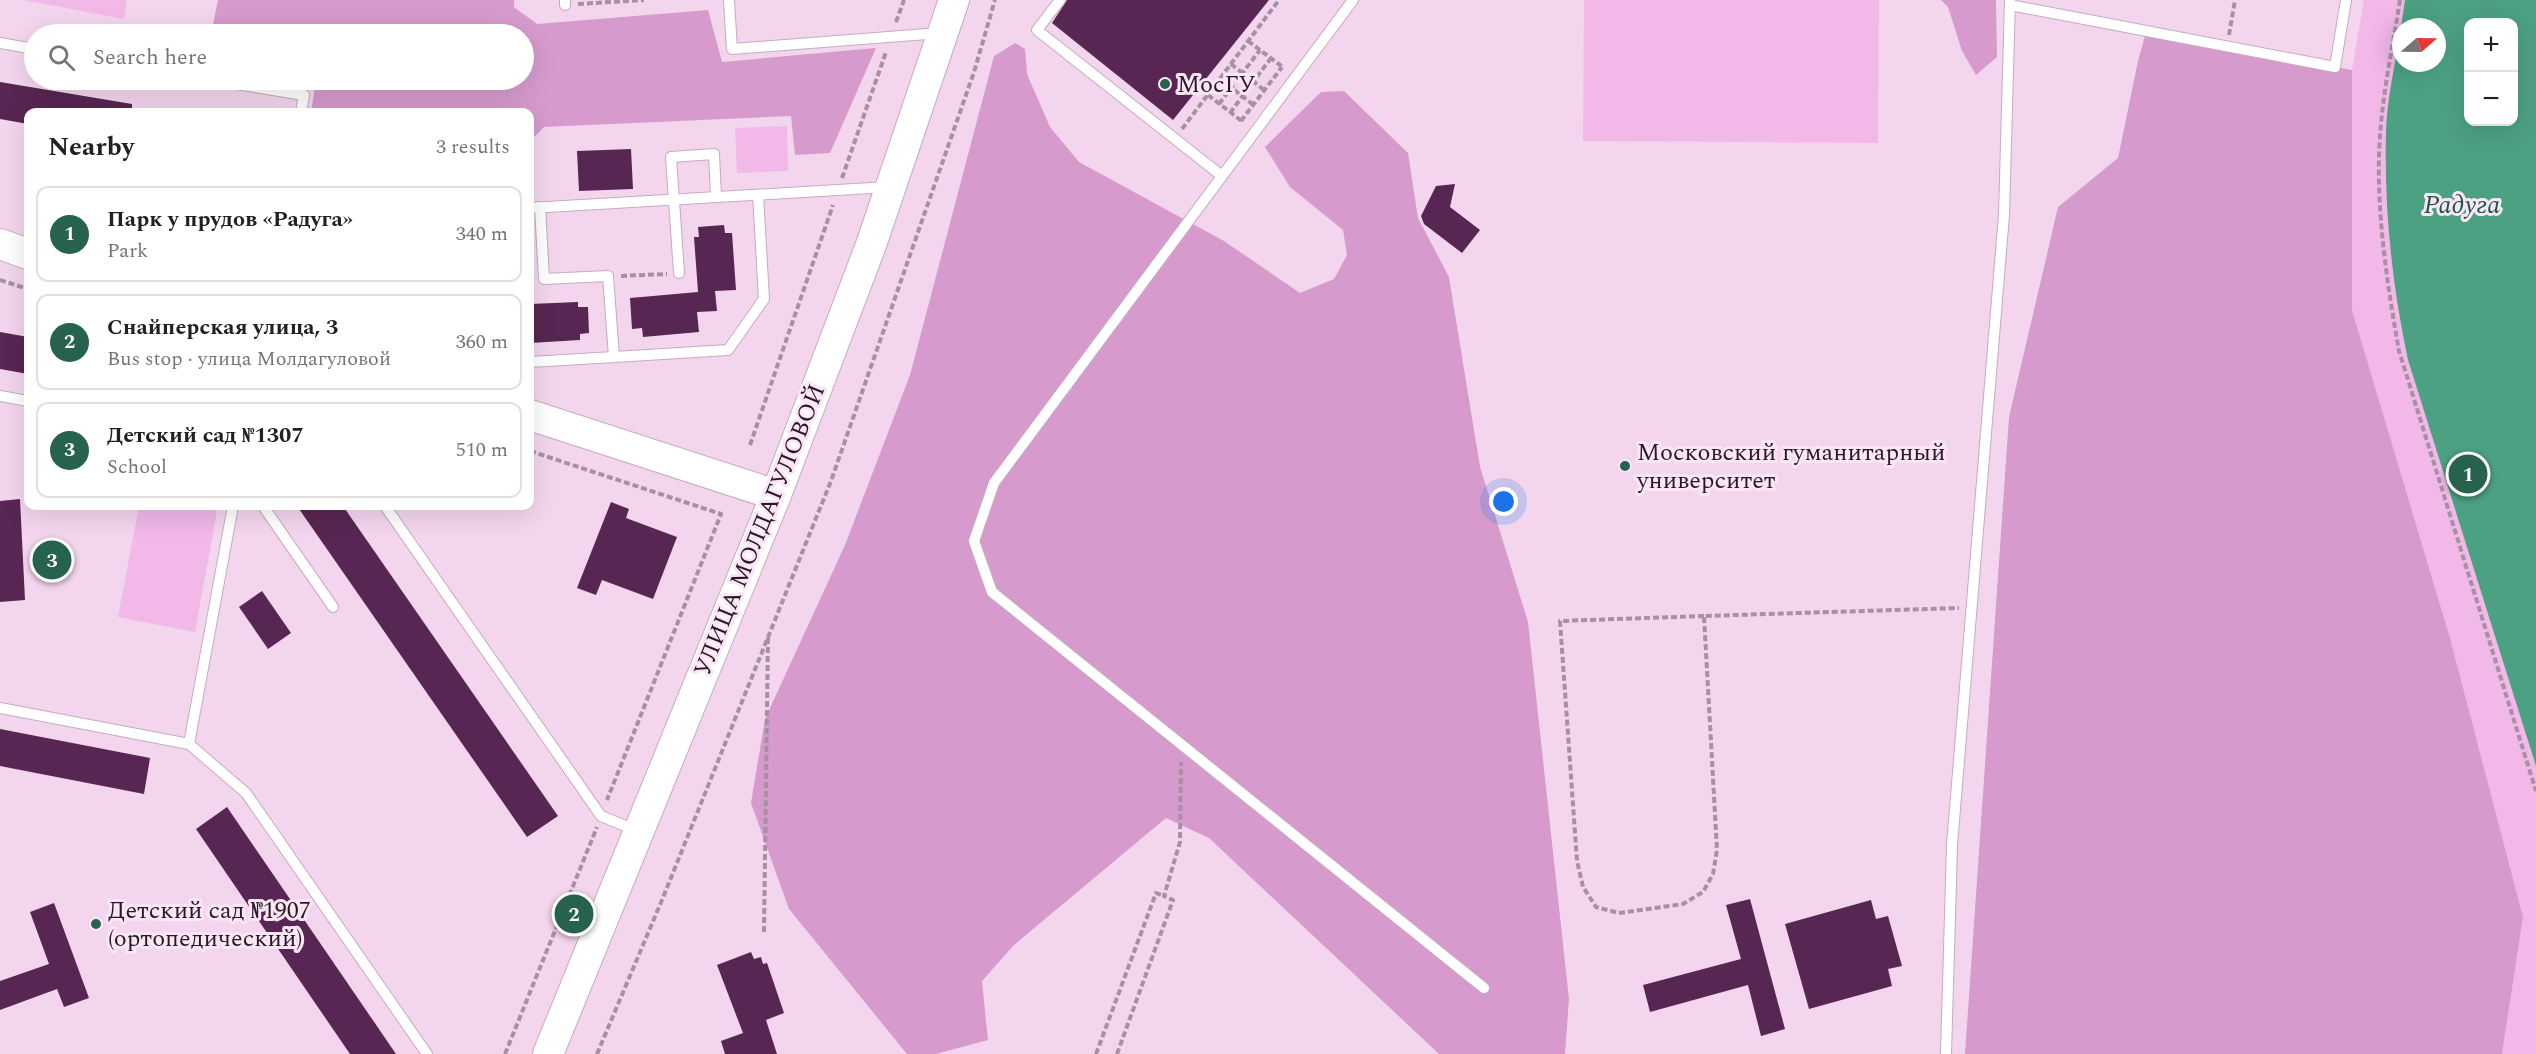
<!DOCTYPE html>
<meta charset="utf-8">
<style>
:root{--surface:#fff;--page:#f2f2f2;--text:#202124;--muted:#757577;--line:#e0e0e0;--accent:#26624d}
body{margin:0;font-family:Spectral,serif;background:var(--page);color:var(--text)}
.controls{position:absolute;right:18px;top:18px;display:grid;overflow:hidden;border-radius:12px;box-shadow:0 6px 24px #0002}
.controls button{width:54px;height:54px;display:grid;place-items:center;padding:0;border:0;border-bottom:2px solid var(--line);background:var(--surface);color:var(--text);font:30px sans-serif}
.compass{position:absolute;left:2392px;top:18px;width:54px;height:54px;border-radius:50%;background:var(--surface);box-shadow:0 6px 24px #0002;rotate:70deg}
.you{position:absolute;left:1504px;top:502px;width:21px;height:21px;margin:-15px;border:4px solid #fff;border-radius:50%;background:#1a73e8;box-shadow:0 0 0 9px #1a73e833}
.badge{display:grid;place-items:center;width:39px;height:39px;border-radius:50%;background:var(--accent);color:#fff;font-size:20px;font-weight:700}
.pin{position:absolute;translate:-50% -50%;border:3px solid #fff;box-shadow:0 2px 6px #0006}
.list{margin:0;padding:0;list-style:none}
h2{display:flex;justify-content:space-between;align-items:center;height:78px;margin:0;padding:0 24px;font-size:26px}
h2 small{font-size:20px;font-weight:400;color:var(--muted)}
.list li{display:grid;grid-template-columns:39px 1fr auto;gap:18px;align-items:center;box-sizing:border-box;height:96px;margin:0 12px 12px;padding:0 12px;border:2px solid var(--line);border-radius:12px}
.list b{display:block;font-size:22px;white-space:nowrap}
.list p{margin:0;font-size:20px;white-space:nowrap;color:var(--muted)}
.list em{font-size:20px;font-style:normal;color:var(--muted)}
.icon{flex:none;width:33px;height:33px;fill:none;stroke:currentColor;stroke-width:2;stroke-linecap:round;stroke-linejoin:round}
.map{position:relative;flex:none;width:2536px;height:1054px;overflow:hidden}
.search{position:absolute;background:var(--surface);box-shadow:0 6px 24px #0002;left:24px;top:24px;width:510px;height:66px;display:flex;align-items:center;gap:15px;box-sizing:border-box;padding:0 21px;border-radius:33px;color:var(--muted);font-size:22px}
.panel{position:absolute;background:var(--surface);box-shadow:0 6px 24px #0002;left:24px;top:108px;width:510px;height:402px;border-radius:12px}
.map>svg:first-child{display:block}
.green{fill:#f1b8e8;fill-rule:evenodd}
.forest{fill:#d69bcc}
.water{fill:#4ca182;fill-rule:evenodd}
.building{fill:#582652}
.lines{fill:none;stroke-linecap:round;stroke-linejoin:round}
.lane-casing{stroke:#c6abc1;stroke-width:12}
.secondary-casing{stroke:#c6abc1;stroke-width:32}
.path{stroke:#a690a3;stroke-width:4;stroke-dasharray:6 3;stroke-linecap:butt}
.lane{stroke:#fff;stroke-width:10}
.secondary{stroke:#fff;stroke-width:30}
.poi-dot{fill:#26624d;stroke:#fde5f8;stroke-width:2}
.labels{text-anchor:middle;stroke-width:6;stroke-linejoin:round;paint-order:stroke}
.poi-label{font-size:24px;fill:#251b24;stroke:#fde5f8;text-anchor:start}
.street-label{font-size:24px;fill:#251b24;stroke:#fde5f8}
.water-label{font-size:26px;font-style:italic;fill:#165944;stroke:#fde5f8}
</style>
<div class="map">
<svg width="2536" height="1054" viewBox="0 0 2536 1054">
<rect width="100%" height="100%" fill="#f3d6ee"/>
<!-- green -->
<g class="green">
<path d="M 23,0 L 127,0 L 124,19 Z"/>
<path d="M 1584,0 L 1879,0 L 1878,143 L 1583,141 Z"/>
<path d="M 2364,0 L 2536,0 L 2536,1054 L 2502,1054 L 2523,917 L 2450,638 L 2352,310 L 2352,70 ZM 2468,22 L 2514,22 L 2514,122 L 2468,122 ZM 2401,27 L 2437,27 L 2437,63 L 2401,63 Z"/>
<path d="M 787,126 L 788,171 L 737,173 L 735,128 Z"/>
<path d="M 139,506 L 189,506 L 217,511 L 195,632 L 118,617 Z"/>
</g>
<!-- forest -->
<g class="forest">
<path d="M 218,0 L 514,0 L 514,7 L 537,24 L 708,10 L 722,62 L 876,48 L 830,153 L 795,155 L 791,116 L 544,127 L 530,141 L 530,112 L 311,112 L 316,80 L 524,80 L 524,34 L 211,34 Z"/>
<path d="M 1941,0 L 1996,0 L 1997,57 L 1976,75 L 1962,51 L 1948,7 Z"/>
<path d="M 2146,32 L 2352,70 L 2352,310 L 2450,638 L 2523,917 L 2502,1054 L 1965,1054 L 2009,417 L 2058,207 L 2118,158 L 2138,61 Z"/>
<path d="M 1015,43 L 1025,49 L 1027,74 L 1050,127 L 1079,162 L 1224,241 L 1300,293 L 1334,279 L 1347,255 L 1343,230 L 1290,187 L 1265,147 L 1321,92 L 1344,91 L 1408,153 L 1418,218 L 1449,277 L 1480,467 L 1528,622 L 1569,999 L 1565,1054 L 1439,1054 L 1209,838 L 1166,818 L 1014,945 L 982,981 L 988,1040 L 936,1054 L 907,1054 L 789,909 L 751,803 L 765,719 L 845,545 L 910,375 L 994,56 Z"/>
</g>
<!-- water -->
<path class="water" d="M 2405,0 L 2536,0 L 2536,766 L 2408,360 C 2392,285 2384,209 2386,132 C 2387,97 2396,61 2401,27 L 2401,63 L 2437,63 L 2437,27 L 2401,27 ZM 2468,22 L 2514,22 L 2514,122 L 2468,122 Z"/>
<!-- building -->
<g class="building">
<path d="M 1067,0 L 1269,0 L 1173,120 L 1052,23 Z"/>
<path d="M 0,82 L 132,104 L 132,112 L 28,112 L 28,124 L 0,119 Z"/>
<path d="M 631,149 L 633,189 L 579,191 L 577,151 Z"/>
<path d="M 1455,184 L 1450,207 L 1480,230 L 1462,253 L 1424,224 L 1421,216 L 1436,186 Z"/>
<path d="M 724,225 L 725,233 L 732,233 L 736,290 L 715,291 L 717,311 L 697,312 L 699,332 L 643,337 L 642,328 L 632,329 L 630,298 L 698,292 L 694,237 L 699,237 L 698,227 Z"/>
<path d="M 578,302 L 578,307 L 588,307 L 589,333 L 580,334 L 580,340 L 530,343 L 530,304 Z"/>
<path d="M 0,332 L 28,337 L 28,374 L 0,369 Z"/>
<path d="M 20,499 L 25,600 L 0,602 L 0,501 Z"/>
<path d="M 611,502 L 629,509 L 626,518 L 677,537 L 653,599 L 602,580 L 596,595 L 577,588 Z"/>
<path d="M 297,506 L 343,506 L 558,816 L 527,837 Z"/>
<path d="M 262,591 L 291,633 L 268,649 L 239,607 Z"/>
<path d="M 0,729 L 150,758 L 144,794 L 0,766 Z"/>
<path d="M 227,807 L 396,1054 L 350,1054 L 196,829 Z"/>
<path d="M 1750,899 L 1785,1029 L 1761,1036 L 1748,985 L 1650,1012 L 1643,985 L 1741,959 L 1726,905 Z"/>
<path d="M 1871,900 L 1876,919 L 1888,916 L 1902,966 L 1888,969 L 1892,986 L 1809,1009 L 1785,924 Z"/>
<path d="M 54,903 L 89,998 L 64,1007 L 57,989 L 0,1010 L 0,981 L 49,964 L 30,912 Z"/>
<path d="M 751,952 L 754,959 L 761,957 L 763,964 L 767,963 L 784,1013 L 766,1020 L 777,1054 L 725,1054 L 721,1041 L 743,1033 L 717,965 Z"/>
</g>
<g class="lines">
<defs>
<g id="lane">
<path d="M 565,0 L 565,5"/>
<path d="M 729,0 L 732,49 L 940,33"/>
<path d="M 1060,0 L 1037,30 L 1222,176"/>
<path d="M 1353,0 L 994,483 L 974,541 L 992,592 L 1484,988"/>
<path d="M 2010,5 L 2335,67 L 2346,0"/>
<path d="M 0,43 L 34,49"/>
<path d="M 212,80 L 304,95 L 301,112"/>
<path d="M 540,207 L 544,279 L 608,276 L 614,357 L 728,350 L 764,299 L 758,195"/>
<path d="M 530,208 L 888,187"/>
<path d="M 679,273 L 671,157 L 714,154 L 716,197"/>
<path d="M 530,362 L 614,357"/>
<path d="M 0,396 L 28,401"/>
<path d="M 263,506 L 333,607"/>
<path d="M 385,506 L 601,816 L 638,831"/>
<path d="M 0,708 L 189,744 L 246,793 L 427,1054"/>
<path d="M 189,744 L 233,506"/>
<path d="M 1946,1054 L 1952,845 L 2004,215 L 2010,0"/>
</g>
<g id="secondary">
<path d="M 0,244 L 28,254"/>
<path d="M 530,415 L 776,495"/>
<path d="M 548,1054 L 776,495 L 871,245 L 954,0"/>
</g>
</defs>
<!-- lane casing -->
<use href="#lane" class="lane-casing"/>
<!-- secondary casing -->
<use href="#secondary" class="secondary-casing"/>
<!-- path -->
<g class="path">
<path d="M 2400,0 C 2393,45 2383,91 2380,136 C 2375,206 2387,283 2399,351 L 2536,791"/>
<path d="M 578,4 L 644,0"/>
<path d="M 896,22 L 904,0"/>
<path d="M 2229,35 L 2235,0"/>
<path d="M 1248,41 L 1284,68"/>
<path d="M 1231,64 L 1264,90"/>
<path d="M 1220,79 L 1255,106"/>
<path d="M 1208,95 L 1243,122"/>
<path d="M 1219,104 L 1260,50"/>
<path d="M 1230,113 L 1271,58"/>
<path d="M 1241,121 L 1282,67"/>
<path d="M 1182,129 L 1279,0"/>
<path d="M 842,178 L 886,52"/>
<path d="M 621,276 L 667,274"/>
<path d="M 0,280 L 28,289"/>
<path d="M 750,445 L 833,205"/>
<path d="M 530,451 L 721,514 L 607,800"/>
<path d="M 1704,616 L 1560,621 L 1577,861 L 1583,887 L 1596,907 L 1619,913 L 1683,904 L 1703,892 L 1713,874 L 1717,850 L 1704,616 L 1959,608"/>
<path d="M 764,932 L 768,636"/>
<path d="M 505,1054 L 597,827"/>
<path d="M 597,1054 L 662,900 L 831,481 L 974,72 L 995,0"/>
<path d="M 1096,1054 L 1156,893 L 1164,896"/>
<path d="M 1117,1054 L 1173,900 L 1164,896 L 1180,842 L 1181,762"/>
</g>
<!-- lane -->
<use href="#lane" class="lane"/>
<!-- secondary -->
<use href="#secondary" class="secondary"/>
</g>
<!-- markers -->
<g class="poi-dot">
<circle cx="1165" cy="84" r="6"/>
<circle cx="1625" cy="466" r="6"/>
<circle cx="96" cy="924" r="6"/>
</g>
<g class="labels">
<!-- poi labels -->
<g class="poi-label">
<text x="1177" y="92">МосГУ</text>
<text x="1637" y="460">Московский гуманитарный<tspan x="1637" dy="28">университет</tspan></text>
<text x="108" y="918">Детский сад №1907<tspan x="108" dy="28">(ортопедический)</tspan></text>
</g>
<!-- street labels -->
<g class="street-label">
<text transform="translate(759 530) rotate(-68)" y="8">УЛИЦА МОЛДАГУЛОВОЙ</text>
</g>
<!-- water labels -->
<g class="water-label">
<text x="2462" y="213">Радуга</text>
</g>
</g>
</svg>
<div class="controls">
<button>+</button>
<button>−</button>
</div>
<svg class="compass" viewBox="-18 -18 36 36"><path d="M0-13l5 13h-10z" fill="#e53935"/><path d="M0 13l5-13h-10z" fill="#757577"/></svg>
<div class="you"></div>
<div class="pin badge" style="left:2468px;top:474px">1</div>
<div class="pin badge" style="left:574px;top:914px">2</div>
<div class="pin badge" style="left:52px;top:560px">3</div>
<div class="search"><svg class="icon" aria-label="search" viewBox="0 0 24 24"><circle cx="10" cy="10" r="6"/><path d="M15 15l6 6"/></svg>Search here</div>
<section class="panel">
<h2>Nearby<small>3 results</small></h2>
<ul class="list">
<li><span class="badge">1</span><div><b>Парк у прудов «Радуга»</b><p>Park</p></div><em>340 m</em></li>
<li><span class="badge">2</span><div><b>Снайперская улица, 3</b><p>Bus stop · улица Молдагуловой</p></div><em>360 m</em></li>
<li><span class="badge">3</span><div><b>Детский сад №1307</b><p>School</p></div><em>510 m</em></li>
</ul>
</section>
</div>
